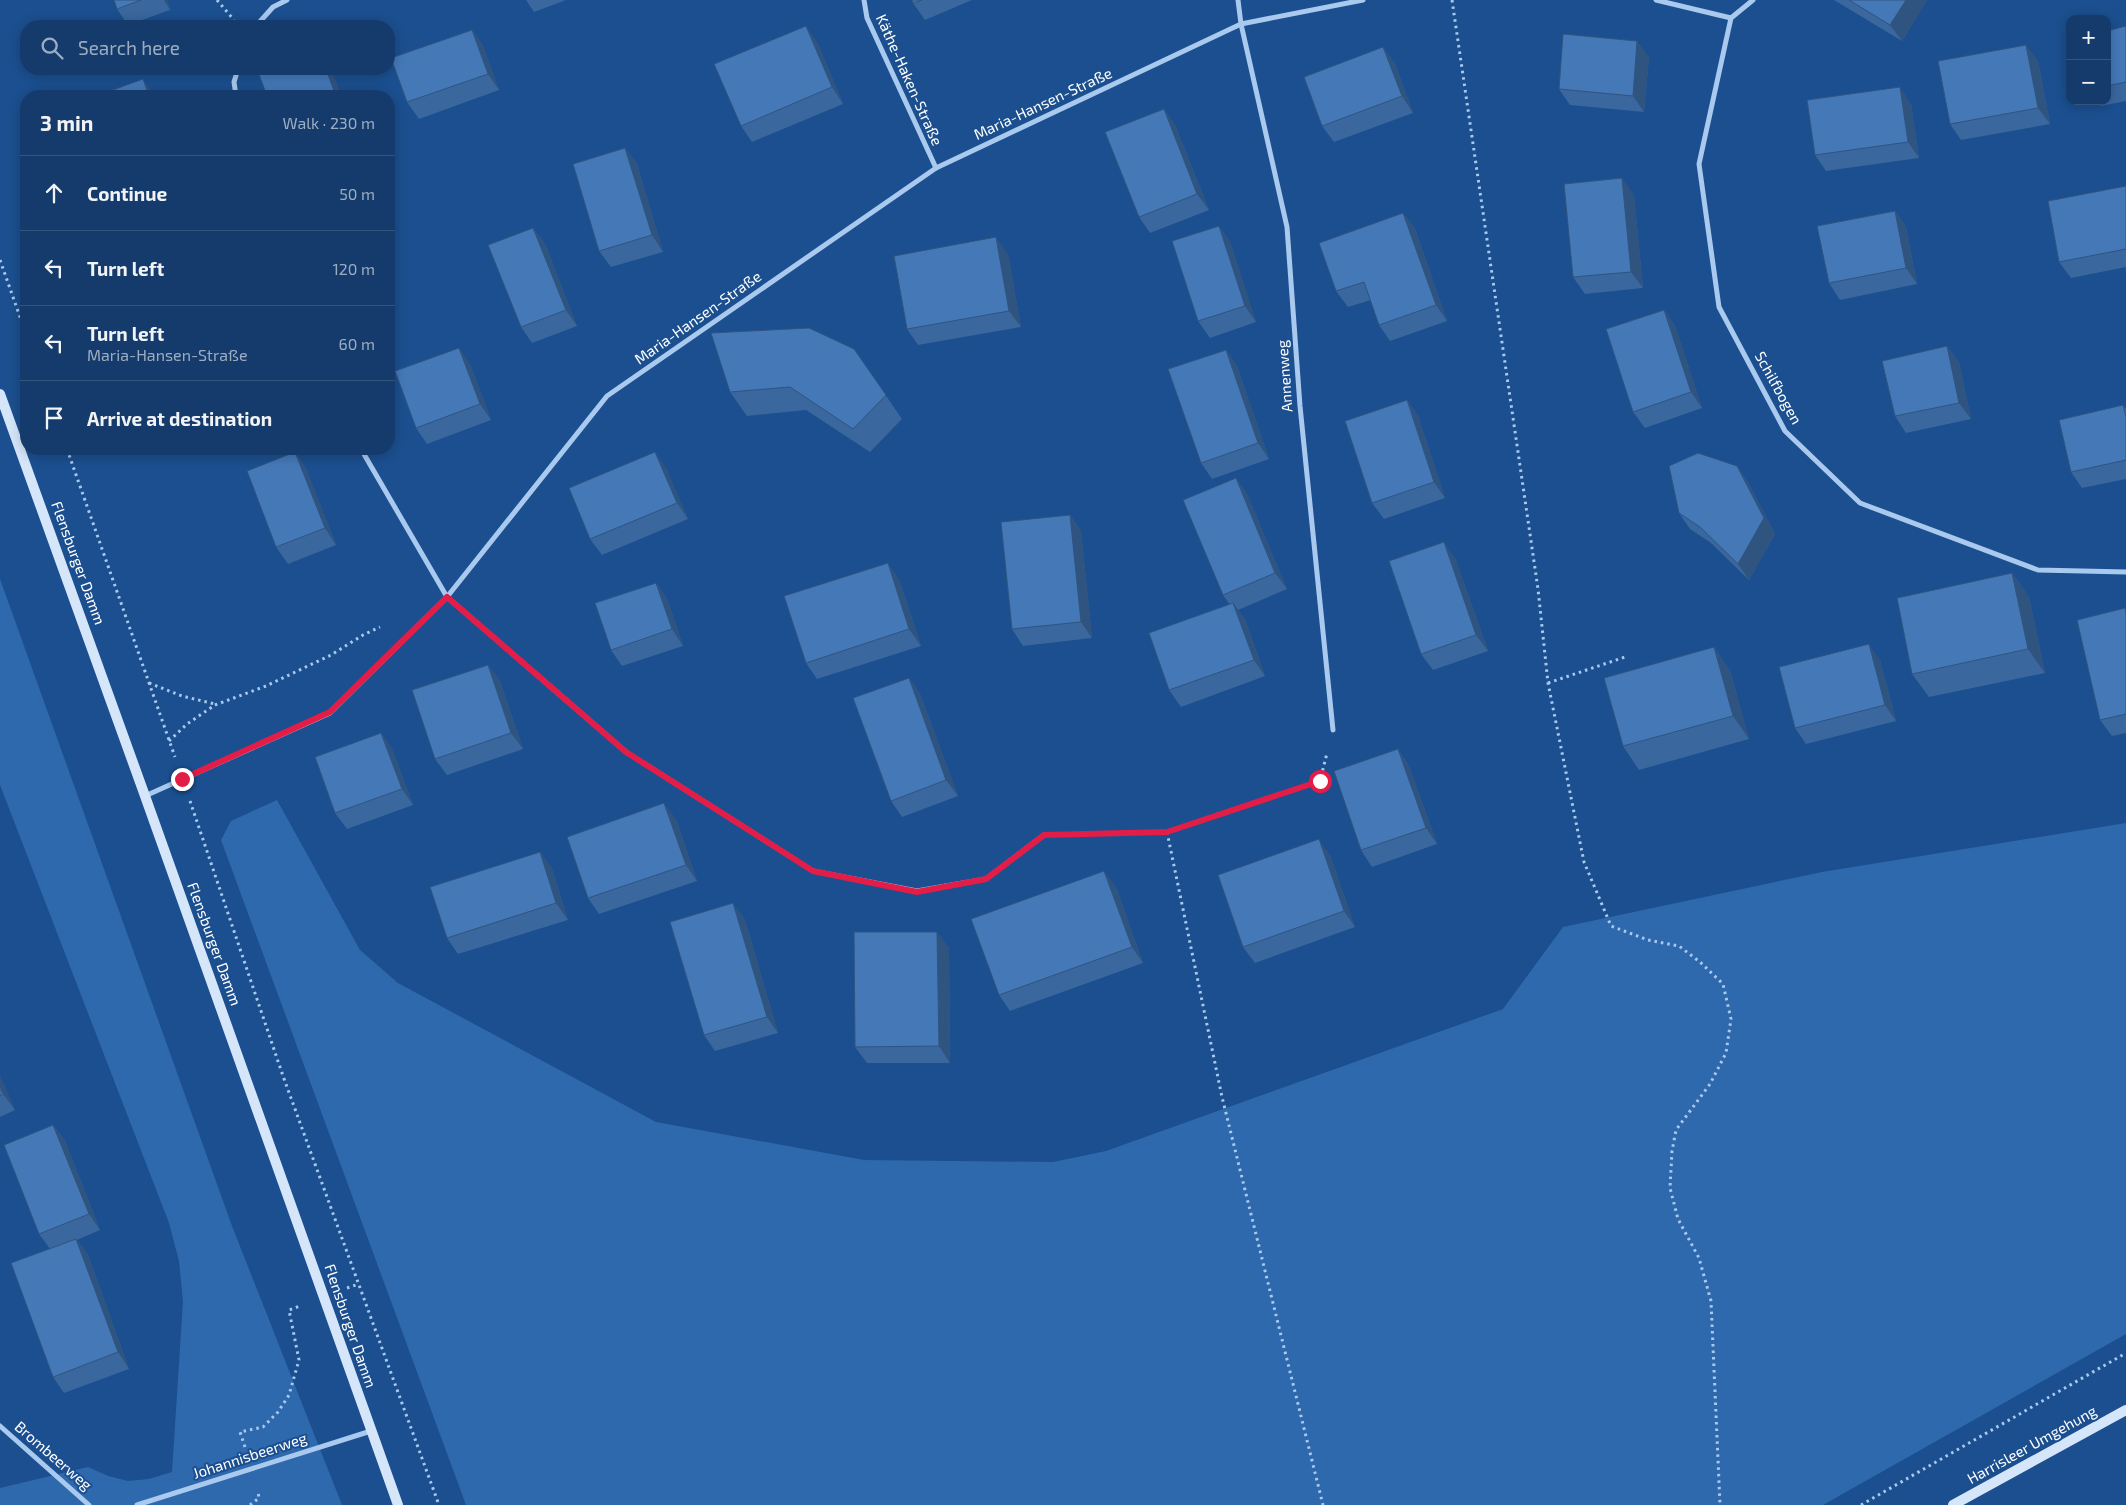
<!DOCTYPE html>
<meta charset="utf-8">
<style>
:root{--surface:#143b6b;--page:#214673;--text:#f1f3f6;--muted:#9dadc1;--line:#33557e}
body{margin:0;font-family:"Exo 2",sans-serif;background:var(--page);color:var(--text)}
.controls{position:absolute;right:15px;top:15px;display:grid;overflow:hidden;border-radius:10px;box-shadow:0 2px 12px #0003}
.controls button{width:45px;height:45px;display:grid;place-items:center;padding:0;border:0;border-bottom:1px solid var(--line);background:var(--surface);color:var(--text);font:25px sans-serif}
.stop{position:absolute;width:15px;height:15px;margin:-11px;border:4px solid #e11d48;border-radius:50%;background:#fff}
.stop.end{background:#e11d48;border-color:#fff;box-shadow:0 1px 5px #0008}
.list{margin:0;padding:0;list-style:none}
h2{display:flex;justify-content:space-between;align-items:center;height:65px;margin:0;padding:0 20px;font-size:21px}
h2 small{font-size:16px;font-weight:400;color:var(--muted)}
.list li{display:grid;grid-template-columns:32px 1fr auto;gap:15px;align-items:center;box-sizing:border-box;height:75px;padding:0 20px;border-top:1px solid var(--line)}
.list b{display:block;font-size:19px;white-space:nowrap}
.list p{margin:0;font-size:16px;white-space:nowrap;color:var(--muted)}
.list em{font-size:16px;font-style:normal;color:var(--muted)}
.icon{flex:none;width:28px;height:28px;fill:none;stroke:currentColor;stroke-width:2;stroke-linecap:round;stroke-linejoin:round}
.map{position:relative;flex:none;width:2126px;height:1505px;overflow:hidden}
.search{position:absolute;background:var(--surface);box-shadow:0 2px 12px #0003;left:20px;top:20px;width:375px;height:55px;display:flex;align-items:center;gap:12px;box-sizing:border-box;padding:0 18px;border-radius:20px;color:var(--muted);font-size:19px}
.panel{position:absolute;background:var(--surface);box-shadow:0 2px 12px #0003;left:20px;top:90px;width:375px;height:365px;border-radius:20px}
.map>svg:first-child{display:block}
.green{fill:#2e69ad}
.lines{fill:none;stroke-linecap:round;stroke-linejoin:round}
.path{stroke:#a9c9ee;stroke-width:3;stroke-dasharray:2.5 4;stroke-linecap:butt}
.street{stroke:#a9c9ee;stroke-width:5}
.secondary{stroke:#d6e6fa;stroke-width:10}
.wall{fill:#3a679d}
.shaded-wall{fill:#305480}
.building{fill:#4478b7;stroke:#305480}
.route{stroke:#e11d48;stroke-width:6}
.labels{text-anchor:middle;stroke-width:4;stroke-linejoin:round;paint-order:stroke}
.street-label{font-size:15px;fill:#fff;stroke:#1b4f8f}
</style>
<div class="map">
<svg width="2126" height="1505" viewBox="0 0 2126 1505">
<rect width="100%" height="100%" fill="#1b4f8f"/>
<!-- green -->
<g class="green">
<path d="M 0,579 L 232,1226 L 342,1505 L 0,1505 L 0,1488 L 88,1467 L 108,1476 L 128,1481 L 149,1479 L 172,1472 L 183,1301 L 179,1261 L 169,1223 L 0,785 Z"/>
<path d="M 277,800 L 360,950 L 398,983 L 656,1122 L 864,1160 L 1053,1162 L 1106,1151 L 1503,1009 L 1563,927 L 1822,872 L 2126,823 L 2126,1334 L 1823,1505 L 466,1505 L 221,840 L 231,821 Z"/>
</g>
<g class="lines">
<!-- path -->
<g class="path">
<path d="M 217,0 L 234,20"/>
<path d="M 1452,0 L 1538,589 L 1548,683 L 1584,862 L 1611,926 L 1648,940 L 1679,946 L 1700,962 L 1723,984 L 1731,1019 L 1726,1053 L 1710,1084 L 1676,1130 L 1672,1151 L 1670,1188 L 1678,1219 L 1699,1258 L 1711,1301 L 1720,1505"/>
<path d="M 0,260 L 26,334"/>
<path d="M 67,449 L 175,757"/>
<path d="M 149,683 L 182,696 L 215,704"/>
<path d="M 1548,683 L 1625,657"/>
<path d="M 169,741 L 187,724 L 215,705 L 266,686 L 331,655 L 363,635 L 380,627"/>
<path d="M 190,801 L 283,1076 L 439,1505"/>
<path d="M 1167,832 L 1222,1097 L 1323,1505"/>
<path d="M 1066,835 L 1167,832 L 1320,781 L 1327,753"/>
<path d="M 347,1288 L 359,1284"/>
<path d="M 245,1447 L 240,1432 L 263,1427 L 278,1412 L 289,1395 L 299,1360 L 289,1310 L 300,1306"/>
<path d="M 250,1505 L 259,1498 L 258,1492"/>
<path d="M 1861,1505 L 2126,1353"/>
</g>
<!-- street -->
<g class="street">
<path d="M 864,0 L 867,18 L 936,168"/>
<path d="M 1238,0 L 1241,24 L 1287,227 L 1300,406 L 1333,730"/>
<path d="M 1656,0 L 1731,18"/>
<path d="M 1753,0 L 1731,18 L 1699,164 L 1719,307 L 1785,431 L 1860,503 L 2038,570 L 2126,572"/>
<path d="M 256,26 L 273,7 L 287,0"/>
<path d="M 236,96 L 234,82 L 238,69"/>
<path d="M 361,449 L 447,597 L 626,752 L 813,871 L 917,891 L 986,879 L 1044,835"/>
<path d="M 145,796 L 330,713 L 447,597 L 607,396 L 936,168 L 1241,24 L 1363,0"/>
<path d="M 0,1426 L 89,1505"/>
<path d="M 137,1505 L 371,1431"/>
</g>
<!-- secondary -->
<g class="secondary">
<path d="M 0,394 L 145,796 L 398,1505"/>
<path d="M 1953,1505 L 2126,1410"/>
</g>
</g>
<!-- wall -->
<g class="wall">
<path d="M 114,0 L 167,0 L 170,10 L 128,25 L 117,9 Z"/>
<path d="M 526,0 L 566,0 L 534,12 Z"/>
<path d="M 912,0 L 972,0 L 925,20 L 913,3 Z"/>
<path d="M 1834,0 L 1927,0 L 1902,41 Z"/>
<path d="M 2126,26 L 2126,101 L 2101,106 L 2098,101 L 2107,101 L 2107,31 Z"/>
<path d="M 472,30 L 483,46 L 499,90 L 419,119 L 407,102 Z"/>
<path d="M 817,42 L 843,104 L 752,142 L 741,126 Z"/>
<path d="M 1383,47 L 1395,64 L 1413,113 L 1334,142 L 1322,126 Z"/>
<path d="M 1649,57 L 1644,112 L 1570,105 L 1559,89 Z"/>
<path d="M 2038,61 L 2050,124 L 1961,140 L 1950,124 Z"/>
<path d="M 1911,104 L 1919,158 L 1826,171 L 1815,155 Z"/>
<path d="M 1164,109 L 1175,125 L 1209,210 L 1150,233 L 1139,217 Z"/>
<path d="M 625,148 L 637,164 L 663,252 L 611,267 L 599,251 Z"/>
<path d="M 2126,186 L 2126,267 L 2071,278 L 2059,262 Z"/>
<path d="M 1634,195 L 1643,288 L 1585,294 L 1573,277 Z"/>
<path d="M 1895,211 L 1906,227 L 1917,284 L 1840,300 L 1829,283 Z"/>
<path d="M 1403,213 L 1415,229 L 1447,321 L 1390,341 L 1379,325 L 1371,300 L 1348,307 L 1336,291 Z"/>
<path d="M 1219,226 L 1230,242 L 1256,322 L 1210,338 L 1198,321 Z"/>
<path d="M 533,228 L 545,244 L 577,326 L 532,343 L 521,327 Z"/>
<path d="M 1008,254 L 1021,327 L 918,345 L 907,329 Z"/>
<path d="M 389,272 L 393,284 L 389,286 Z"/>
<path d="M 1664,310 L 1675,326 L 1702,408 L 1645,428 L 1633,412 Z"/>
<path d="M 1947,346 L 1959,362 L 1971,419 L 1906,433 L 1895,416 Z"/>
<path d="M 854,349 L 902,419 L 870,452 L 806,410 L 747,416 L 730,392 Z"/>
<path d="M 1226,350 L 1237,366 L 1269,459 L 1212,479 L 1201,463 Z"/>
<path d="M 470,364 L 491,420 L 427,444 L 416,428 Z"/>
<path d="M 1407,400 L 1418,416 L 1445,498 L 1384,519 L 1372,503 Z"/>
<path d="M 2123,405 L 2126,409 L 2126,479 L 2082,488 L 2071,472 Z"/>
<path d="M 295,452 L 306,469 L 336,545 L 288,564 L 276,547 Z"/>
<path d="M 1737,466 L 1748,482 L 1775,534 L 1749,580 L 1711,543 L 1690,529 L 1679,513 Z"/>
<path d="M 666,468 L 688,519 L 602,555 L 590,539 Z"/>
<path d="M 1236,478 L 1247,494 L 1287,589 L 1238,610 L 1245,619 L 1265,676 L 1181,707 L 1169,690 L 1230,605 L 1223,595 Z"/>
<path d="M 1070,515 L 1081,531 L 1092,638 L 1023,646 L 1012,629 Z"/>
<path d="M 1455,558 L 1488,651 L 1433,670 L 1421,654 Z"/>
<path d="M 2012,573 L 2029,597 L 2045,673 L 1929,697 L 1912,674 Z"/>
<path d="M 899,579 L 921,646 L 817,679 L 806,663 Z"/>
<path d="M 656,583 L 667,599 L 683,646 L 622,666 L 611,650 Z"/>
<path d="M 2125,608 L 2126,610 L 2126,733 L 2112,736 L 2100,720 Z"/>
<path d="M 1714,647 L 1730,671 L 1749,739 L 1639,770 L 1623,746 Z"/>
<path d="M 1880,660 L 1896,721 L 1806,744 L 1795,728 Z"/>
<path d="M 488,665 L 500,681 L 523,749 L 447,775 L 435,759 Z"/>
<path d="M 909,678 L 920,694 L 958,796 L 902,817 L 891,801 Z"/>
<path d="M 381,733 L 392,749 L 413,805 L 347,829 L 335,813 Z"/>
<path d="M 1398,749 L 1409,766 L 1437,844 L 1372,867 L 1361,850 Z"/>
<path d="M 676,819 L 697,881 L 599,914 L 588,898 Z"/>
<path d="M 540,852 L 552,869 L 568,920 L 458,954 L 447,938 Z"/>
<path d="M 1330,855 L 1355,927 L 1255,963 L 1243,947 Z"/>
<path d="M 1116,887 L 1143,963 L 1010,1011 L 999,995 Z"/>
<path d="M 733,903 L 745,920 L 778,1033 L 715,1051 L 704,1035 Z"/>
<path d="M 949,948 L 950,1063 L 867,1063 L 855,1047 Z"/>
<path d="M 0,1076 L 15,1110 L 0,1117 Z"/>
<path d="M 53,1125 L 65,1141 L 100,1230 L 77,1240 L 88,1255 L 129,1369 L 64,1393 L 53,1377 L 50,1249 L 39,1234 Z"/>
</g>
<!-- shaded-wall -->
<g class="shaded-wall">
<path d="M 164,0 L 167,0 L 170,10 Z"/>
<path d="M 1906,0 L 1927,0 L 1902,41 L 1890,25 Z"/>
<path d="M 806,26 L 817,42 L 843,104 L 832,87 Z"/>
<path d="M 472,30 L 483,46 L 499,90 L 488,74 Z"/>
<path d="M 1637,41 L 1649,57 L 1644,112 L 1633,96 Z"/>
<path d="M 2026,45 L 2038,61 L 2050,124 L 2038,108 Z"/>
<path d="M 1383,47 L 1395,64 L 1413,113 L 1402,96 Z"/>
<path d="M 326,69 L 331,69 L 342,96 L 336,96 Z"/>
<path d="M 143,79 L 154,95 L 155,96 L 149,96 Z"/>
<path d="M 1900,87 L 1911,104 L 1919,158 L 1908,142 Z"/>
<path d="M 1164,109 L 1175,125 L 1209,210 L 1197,194 Z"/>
<path d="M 625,148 L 637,164 L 663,252 L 652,235 Z"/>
<path d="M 1622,178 L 1634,195 L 1643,288 L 1631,272 Z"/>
<path d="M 1895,211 L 1906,227 L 1917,284 L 1906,268 Z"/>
<path d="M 1403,213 L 1415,229 L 1447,321 L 1436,305 Z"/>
<path d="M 1219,226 L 1230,242 L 1256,322 L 1245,306 Z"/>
<path d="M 533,228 L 545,244 L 577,326 L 566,310 Z"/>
<path d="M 996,237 L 1008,254 L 1021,327 L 1009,311 Z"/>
<path d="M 389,272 L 393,284 L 389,277 Z"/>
<path d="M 1664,310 L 1675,326 L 1702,408 L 1691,392 Z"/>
<path d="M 1947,346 L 1959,362 L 1971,419 L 1959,403 Z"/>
<path d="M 459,348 L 470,364 L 491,420 L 480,404 Z"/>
<path d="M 1226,350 L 1237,366 L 1269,459 L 1258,443 Z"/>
<path d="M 1407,400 L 1418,416 L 1445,498 L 1434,482 Z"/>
<path d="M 295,452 L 306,469 L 336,545 L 325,528 Z"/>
<path d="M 655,452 L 666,468 L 688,519 L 677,503 Z"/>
<path d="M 1737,466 L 1748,482 L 1775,534 L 1749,580 L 1738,564 Z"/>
<path d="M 1236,478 L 1247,494 L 1287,589 L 1275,573 Z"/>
<path d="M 1070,515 L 1081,531 L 1092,638 L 1081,622 Z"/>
<path d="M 1444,542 L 1455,558 L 1488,651 L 1476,635 Z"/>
<path d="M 888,563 L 899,579 L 921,646 L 909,629 Z"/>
<path d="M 2012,573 L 2029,597 L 2045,673 L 2028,649 Z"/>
<path d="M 656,583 L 667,599 L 683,646 L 672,629 Z"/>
<path d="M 1233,603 L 1245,619 L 1265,676 L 1254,660 Z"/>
<path d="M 1869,644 L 1880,660 L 1896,721 L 1885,705 Z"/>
<path d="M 1714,647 L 1730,671 L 1749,739 L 1733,716 Z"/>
<path d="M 488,665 L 500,681 L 523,749 L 511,733 Z"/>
<path d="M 909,678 L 920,694 L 958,796 L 946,780 Z"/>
<path d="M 381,733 L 392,749 L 413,805 L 402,789 Z"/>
<path d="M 1398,749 L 1409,766 L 1437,844 L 1426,828 Z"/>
<path d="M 664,803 L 676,819 L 697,881 L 686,865 Z"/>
<path d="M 1319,839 L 1330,855 L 1355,927 L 1344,911 Z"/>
<path d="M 540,852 L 552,869 L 568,920 L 556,903 Z"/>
<path d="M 1104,871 L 1116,887 L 1143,963 L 1132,947 Z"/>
<path d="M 733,903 L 745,920 L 778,1033 L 767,1017 Z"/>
<path d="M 937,932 L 949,948 L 950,1063 L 939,1046 Z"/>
<path d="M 0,1076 L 15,1110 L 3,1094 L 0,1086 Z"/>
<path d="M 53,1125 L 65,1141 L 100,1230 L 89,1214 Z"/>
<path d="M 76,1239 L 88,1255 L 129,1369 L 118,1352 Z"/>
</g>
<!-- building -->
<g class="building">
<path d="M 114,0 L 141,0 L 117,9 Z"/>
<path d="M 912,0 L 922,0 L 913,3 Z"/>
<path d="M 1849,0 L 1906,0 L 1890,25 Z"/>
<path d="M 806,26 L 832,87 L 741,126 L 714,64 Z"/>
<path d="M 2126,26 L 2126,82 L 2107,86 L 2107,31 Z"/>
<path d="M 472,30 L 488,74 L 407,102 L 391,58 Z"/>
<path d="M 1563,34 L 1637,41 L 1633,96 L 1559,89 Z"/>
<path d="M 2026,45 L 2038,108 L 1950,124 L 1938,61 Z"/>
<path d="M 1383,47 L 1402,96 L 1322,126 L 1304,77 Z"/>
<path d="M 257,69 L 326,69 L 336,96 L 267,96 Z"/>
<path d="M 143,79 L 149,96 L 102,96 L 102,94 Z"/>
<path d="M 1900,87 L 1908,142 L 1815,155 L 1807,100 Z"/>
<path d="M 1164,109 L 1197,194 L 1139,217 L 1105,132 Z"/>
<path d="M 625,148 L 652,235 L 599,251 L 573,164 Z"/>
<path d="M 1622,178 L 1631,272 L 1573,277 L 1564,184 Z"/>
<path d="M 2126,186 L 2126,249 L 2059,262 L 2048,201 Z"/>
<path d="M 1895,211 L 1906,268 L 1829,283 L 1817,226 Z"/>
<path d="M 1403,213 L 1436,305 L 1379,325 L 1364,282 L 1336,291 L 1319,243 Z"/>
<path d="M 1219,226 L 1245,306 L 1198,321 L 1172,241 Z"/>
<path d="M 533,228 L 566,310 L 521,327 L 488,245 Z"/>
<path d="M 996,237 L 1009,311 L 907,329 L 894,256 Z"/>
<path d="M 1664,310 L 1691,392 L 1633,412 L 1606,329 Z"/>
<path d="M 809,328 L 854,349 L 886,395 L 853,429 L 790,387 L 730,392 L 711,333 Z"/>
<path d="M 1947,346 L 1959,403 L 1895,416 L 1882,361 Z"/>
<path d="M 459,348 L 480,404 L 416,428 L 395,371 Z"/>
<path d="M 1226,350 L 1258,443 L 1201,463 L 1168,369 Z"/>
<path d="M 1407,400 L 1434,482 L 1372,503 L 1345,421 Z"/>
<path d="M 2123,405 L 2126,417 L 2126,460 L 2071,472 L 2059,420 Z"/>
<path d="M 295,452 L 325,528 L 276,547 L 247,471 Z"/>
<path d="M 655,452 L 677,503 L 590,539 L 569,488 Z"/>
<path d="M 1698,453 L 1737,466 L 1764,518 L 1738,564 L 1700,527 L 1679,513 L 1669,466 Z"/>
<path d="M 1236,478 L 1275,573 L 1223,595 L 1183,500 Z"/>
<path d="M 1070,515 L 1081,622 L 1012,629 L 1001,522 Z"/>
<path d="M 1444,542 L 1476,635 L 1421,654 L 1389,561 Z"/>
<path d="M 888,563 L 909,629 L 806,663 L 784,596 Z"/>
<path d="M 2012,573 L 2028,649 L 1912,674 L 1897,598 Z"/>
<path d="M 656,583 L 672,629 L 611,650 L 595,603 Z"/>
<path d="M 1233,603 L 1254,660 L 1169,690 L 1149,633 Z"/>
<path d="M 2125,608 L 2126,613 L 2126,714 L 2100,720 L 2077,620 Z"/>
<path d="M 1869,644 L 1885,705 L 1795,728 L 1779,667 Z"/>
<path d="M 1714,647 L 1733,716 L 1623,746 L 1604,678 Z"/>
<path d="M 488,665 L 511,733 L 435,759 L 412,690 Z"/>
<path d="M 909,678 L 946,780 L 891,801 L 853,698 Z"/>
<path d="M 381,733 L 402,789 L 335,813 L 315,757 Z"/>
<path d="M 1398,749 L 1426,828 L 1361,850 L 1334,771 Z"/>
<path d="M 664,803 L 686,865 L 588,898 L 567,837 Z"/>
<path d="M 1319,839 L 1344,911 L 1243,947 L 1218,875 Z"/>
<path d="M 540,852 L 556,903 L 447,938 L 430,887 Z"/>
<path d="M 1104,871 L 1132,947 L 999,995 L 971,919 Z"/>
<path d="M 733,903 L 767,1017 L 704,1035 L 670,922 Z"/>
<path d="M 854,932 L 937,932 L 939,1046 L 855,1047 Z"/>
<path d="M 0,1086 L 3,1094 L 0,1096 Z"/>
<path d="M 53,1125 L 89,1214 L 39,1234 L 4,1145 Z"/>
<path d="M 76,1239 L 118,1352 L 53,1377 L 11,1263 Z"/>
</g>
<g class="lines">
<!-- route -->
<path class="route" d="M 182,779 L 330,712 L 447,597 L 626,752 L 813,871 L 917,892 L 986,879 L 1044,835 L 1167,832 L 1320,781"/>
</g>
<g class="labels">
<!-- street labels -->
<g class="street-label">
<text transform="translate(909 80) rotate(66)" y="5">Käthe-Haken-Straße</text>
<text transform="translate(1043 104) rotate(-25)" y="5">Maria-Hansen-Straße</text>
<text transform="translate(698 318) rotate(-35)" y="5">Maria-Hansen-Straße</text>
<text transform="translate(1285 376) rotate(-94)" y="5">Annenweg</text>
<text transform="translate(1778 388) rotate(61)" y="5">Schilfbogen</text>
<text transform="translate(78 563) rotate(70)" y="5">Flensburger Damm</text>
<text transform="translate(214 944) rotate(70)" y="5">Flensburger Damm</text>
<text transform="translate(350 1326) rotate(71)" y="5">Flensburger Damm</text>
<text transform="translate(2032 1445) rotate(-29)" y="5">Harrisleer Umgehung</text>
<text transform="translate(53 1456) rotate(41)" y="5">Brombeerweg</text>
<text transform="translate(250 1456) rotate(-18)" y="5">Johannisbeerweg</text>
</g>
</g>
</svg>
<div class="controls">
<button>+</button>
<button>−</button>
</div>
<div class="stop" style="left:1320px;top:781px"></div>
<div class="stop end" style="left:182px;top:779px"></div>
<div class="search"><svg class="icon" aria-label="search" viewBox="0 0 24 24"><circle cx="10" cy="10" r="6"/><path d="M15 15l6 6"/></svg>Search here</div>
<section class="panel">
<h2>3 min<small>Walk · 230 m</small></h2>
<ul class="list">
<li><svg class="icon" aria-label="ahead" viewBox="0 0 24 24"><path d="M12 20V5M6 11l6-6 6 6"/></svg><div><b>Continue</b></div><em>50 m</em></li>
<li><svg class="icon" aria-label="left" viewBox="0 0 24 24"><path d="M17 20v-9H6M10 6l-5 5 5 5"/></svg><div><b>Turn left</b></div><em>120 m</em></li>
<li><svg class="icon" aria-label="left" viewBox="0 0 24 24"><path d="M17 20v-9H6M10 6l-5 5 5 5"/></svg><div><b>Turn left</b><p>Maria-Hansen-Straße</p></div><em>60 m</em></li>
<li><svg class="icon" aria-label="arrive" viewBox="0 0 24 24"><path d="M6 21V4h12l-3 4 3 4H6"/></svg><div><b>Arrive at destination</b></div></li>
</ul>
</section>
</div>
